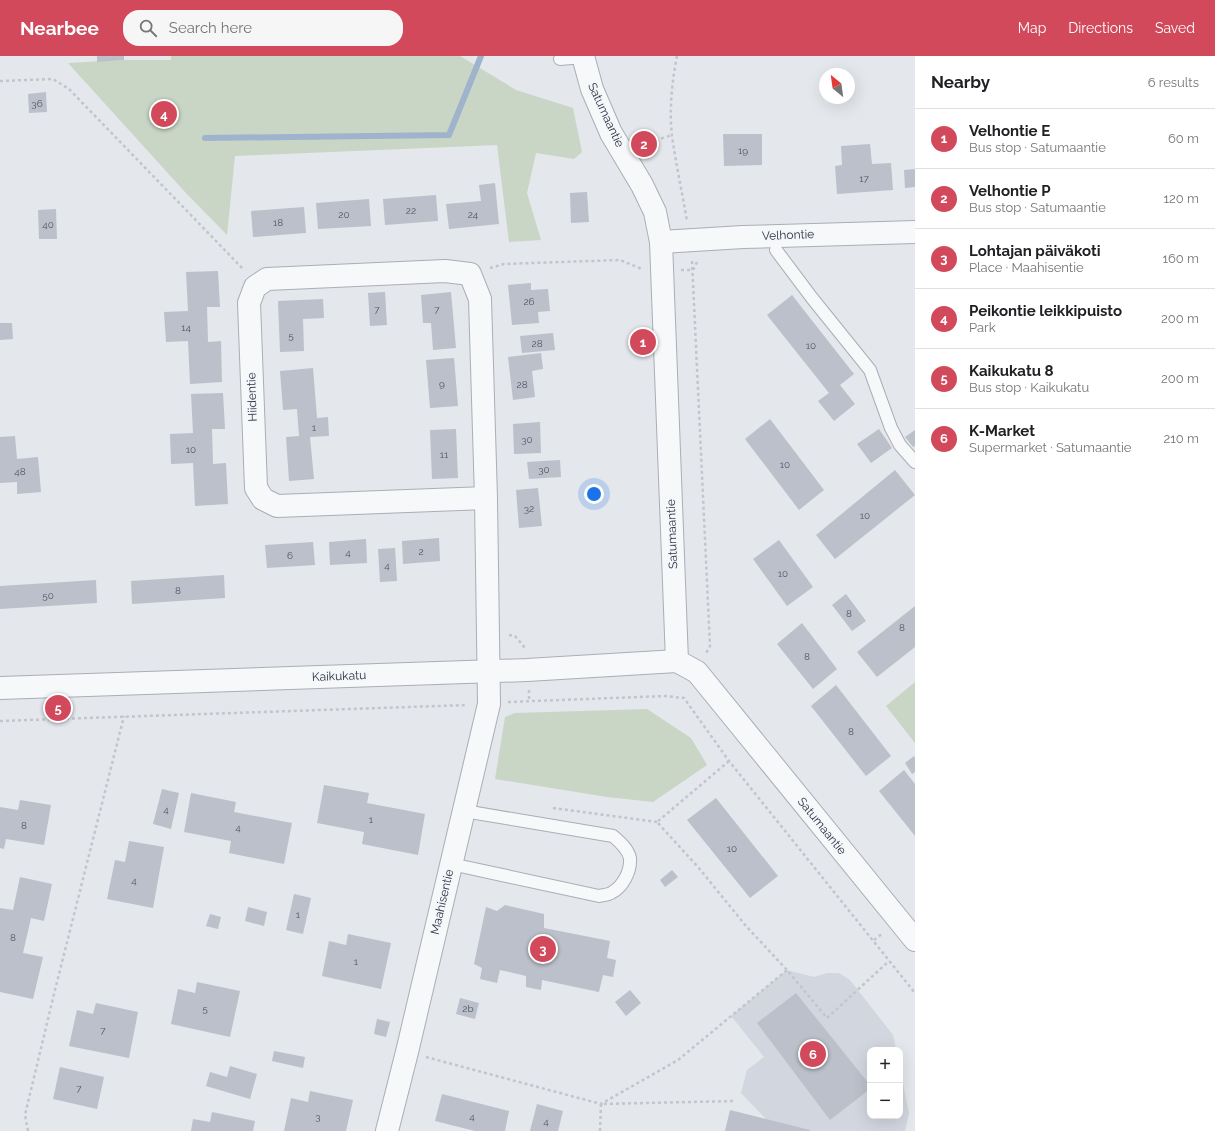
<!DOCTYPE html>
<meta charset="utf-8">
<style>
:root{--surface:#fff;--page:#f6f6f6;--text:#202124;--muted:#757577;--line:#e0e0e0;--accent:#d1495b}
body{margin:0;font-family:Raleway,sans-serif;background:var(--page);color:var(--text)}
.controls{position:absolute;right:12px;bottom:12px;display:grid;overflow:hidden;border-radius:8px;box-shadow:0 4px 16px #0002}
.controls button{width:36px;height:36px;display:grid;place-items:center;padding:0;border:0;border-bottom:1px solid var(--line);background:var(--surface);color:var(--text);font:20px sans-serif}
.compass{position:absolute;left:819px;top:12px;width:36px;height:36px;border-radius:50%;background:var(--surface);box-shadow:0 4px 16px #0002;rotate:331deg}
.you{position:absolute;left:594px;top:438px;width:14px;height:14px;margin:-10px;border:3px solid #fff;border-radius:50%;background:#1a73e8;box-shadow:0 0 0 6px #1a73e833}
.badge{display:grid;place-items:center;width:26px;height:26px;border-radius:50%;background:var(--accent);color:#fff;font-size:13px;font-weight:700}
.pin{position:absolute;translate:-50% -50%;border:2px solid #fff;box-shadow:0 1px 4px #0006}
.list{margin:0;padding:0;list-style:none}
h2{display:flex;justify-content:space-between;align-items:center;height:52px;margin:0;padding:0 16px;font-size:17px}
h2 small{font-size:13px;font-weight:400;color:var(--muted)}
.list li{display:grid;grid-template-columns:26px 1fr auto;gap:12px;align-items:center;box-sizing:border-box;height:60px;padding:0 16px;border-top:1px solid var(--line)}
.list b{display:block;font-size:15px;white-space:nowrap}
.list p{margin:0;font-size:13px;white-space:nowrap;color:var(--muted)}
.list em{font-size:13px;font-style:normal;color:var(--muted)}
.icon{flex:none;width:22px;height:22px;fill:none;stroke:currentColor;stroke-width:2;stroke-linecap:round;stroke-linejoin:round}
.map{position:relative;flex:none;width:915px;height:1075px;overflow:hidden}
header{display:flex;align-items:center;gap:24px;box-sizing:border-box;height:56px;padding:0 20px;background:var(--accent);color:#fff}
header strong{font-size:19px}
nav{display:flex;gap:22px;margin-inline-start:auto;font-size:14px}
.search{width:280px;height:36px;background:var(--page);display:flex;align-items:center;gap:10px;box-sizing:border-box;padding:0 14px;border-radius:16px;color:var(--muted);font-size:15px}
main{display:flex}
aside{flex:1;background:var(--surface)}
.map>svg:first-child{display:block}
.built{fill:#d2d6de}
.green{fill:#c9d6c5}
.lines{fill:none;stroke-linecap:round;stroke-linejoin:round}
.stream{stroke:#9fb4cc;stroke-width:6}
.building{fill:#bbc0ca}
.service-casing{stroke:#a9aeb7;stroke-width:14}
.minor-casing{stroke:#a9aeb7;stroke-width:24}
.tertiary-casing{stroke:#a9aeb7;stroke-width:24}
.path{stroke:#c2c5cb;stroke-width:2.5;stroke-dasharray:3 3;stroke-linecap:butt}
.service{stroke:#f7f8fa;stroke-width:12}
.minor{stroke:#f7f8fa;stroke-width:22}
.tertiary{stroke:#f7f8fa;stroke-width:22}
.labels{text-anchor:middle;stroke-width:3;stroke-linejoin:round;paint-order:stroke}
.number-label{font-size:10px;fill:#4f5766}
.street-label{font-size:12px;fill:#2b3445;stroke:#f4f6f9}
</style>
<header>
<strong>Nearbee</strong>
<div class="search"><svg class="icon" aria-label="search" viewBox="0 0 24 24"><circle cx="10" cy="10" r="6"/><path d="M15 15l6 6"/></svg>Search here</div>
<nav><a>Map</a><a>Directions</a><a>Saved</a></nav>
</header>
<main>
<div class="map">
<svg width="915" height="1075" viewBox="0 0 915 1075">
<rect width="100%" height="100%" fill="#e4e7ec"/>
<!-- built -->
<path class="built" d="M 787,914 L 814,921 L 827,917 L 839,917 L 850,924 L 893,979 L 896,994 L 870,994 L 870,1060 L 900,1060 L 900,1013 L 909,1057 L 905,1075 L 725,1075 L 766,1063 L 741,1037 L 747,1014 L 764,1001 L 731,960 Z"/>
<!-- green -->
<g class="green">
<path d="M 171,0 L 460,0 L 516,34 L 573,52 L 582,96 L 574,103 L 536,97 L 527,137 L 541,184 L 509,186 L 497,89 L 235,100 L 227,179 L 185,136 L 68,7 L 124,4 L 171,4 Z"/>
<path d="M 915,626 L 915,687 L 886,650 Z"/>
<path d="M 647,653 L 691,682 L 707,709 L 653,746 L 607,741 L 495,723 L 505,661 L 515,657 Z"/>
</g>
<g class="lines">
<!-- stream -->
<path class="stream" d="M 205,82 L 449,79 L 481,0"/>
</g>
<!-- building -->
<g class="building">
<path d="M 97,0 L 124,0 L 124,4 L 97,6 Z"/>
<path d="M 46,36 L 47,56 L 29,57 L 28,38 Z"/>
<path d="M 723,78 L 762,78 L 762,109 L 724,110 Z"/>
<path d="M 870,88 L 872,108 L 891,107 L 893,134 L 837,138 L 835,110 L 842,109 L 841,90 Z"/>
<path d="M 915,113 L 915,131 L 905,132 L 904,114 Z"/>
<path d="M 495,127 L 499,168 L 449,173 L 446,148 L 481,145 L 479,129 Z"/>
<path d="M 587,136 L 589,166 L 571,167 L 570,137 Z"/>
<path d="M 436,139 L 438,165 L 385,169 L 383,143 Z"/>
<path d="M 369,143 L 371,170 L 318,173 L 316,147 Z"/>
<path d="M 304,151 L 306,177 L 253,181 L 251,155 Z"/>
<path d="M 56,153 L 57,183 L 39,183 L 38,154 Z"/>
<path d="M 218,215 L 220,251 L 207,251 L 208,286 L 221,285 L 222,326 L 190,328 L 188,285 L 166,286 L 164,256 L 188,255 L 186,216 Z"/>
<path d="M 531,227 L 531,234 L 548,233 L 550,255 L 538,256 L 539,267 L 512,269 L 508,229 Z"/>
<path d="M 385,236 L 387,269 L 370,270 L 368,237 Z"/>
<path d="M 451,236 L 456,292 L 433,294 L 431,267 L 423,267 L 421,239 Z"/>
<path d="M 792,239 L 854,318 L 840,329 L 855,348 L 834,365 L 818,345 L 829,337 L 767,259 Z"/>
<path d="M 323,243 L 324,262 L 303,263 L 304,295 L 280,296 L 278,245 Z"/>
<path d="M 0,267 L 12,267 L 13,283 L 0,284 Z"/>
<path d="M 553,277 L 555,294 L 522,297 L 520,280 Z"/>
<path d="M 541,297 L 543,313 L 532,315 L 535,341 L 513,344 L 508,301 Z"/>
<path d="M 454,302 L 458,350 L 430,352 L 426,304 Z"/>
<path d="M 313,312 L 317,362 L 328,361 L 329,380 L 310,381 L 314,423 L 289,425 L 286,381 L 299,380 L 297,353 L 283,354 L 280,315 Z"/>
<path d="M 223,337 L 225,373 L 212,373 L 213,408 L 226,407 L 228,448 L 195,450 L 193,407 L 171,408 L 170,378 L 193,377 L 191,338 Z"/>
<path d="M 770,363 L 824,434 L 799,454 L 745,383 Z"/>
<path d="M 540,366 L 541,397 L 514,398 L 513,368 Z"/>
<path d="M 456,373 L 458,422 L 432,423 L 430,374 Z"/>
<path d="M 879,373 L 892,392 L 871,407 L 857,388 Z"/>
<path d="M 915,374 L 915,390 L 913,391 L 905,381 Z"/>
<path d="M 15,380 L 17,403 L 38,401 L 41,436 L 17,438 L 17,426 L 0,427 L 0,381 Z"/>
<path d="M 560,404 L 561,421 L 529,423 L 527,406 Z"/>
<path d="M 895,414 L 915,439 L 835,503 L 816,479 Z"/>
<path d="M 538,432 L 542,470 L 519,472 L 516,434 Z"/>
<path d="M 439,482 L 440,505 L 403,508 L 402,485 Z"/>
<path d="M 366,483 L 367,507 L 330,509 L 329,486 Z"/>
<path d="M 779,484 L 813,531 L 787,550 L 753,503 Z"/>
<path d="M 313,486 L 315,509 L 267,512 L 265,489 Z"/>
<path d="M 395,492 L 397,525 L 380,526 L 378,493 Z"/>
<path d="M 224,519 L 225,542 L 132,548 L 131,525 Z"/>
<path d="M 96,524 L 97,547 L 0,553 L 0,530 Z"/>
<path d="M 846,538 L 866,565 L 852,575 L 832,549 Z"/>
<path d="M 915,550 L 915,591 L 877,621 L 857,596 Z"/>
<path d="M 802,567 L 837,613 L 813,633 L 777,588 Z"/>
<path d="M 836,629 L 891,700 L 866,720 L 811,650 Z"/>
<path d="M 914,700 L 915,702 L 915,716 L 912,718 L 905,707 Z"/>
<path d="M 904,714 L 915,728 L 915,780 L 879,735 Z"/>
<path d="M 324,729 L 369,737 L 367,747 L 425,758 L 418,799 L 362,788 L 364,776 L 317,767 Z"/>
<path d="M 162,733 L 179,737 L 171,773 L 153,768 Z"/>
<path d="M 191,737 L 236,746 L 234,756 L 292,767 L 284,808 L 229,797 L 231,785 L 184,776 Z"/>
<path d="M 716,742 L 778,820 L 750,842 L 687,764 Z"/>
<path d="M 20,744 L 51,749 L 44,789 L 6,783 L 4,793 L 0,792 L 0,751 L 18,754 Z"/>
<path d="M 129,785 L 164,791 L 153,852 L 107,843 L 115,804 L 125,806 Z"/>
<path d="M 672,814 L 678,821 L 665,831 L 660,824 Z"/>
<path d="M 20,821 L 52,828 L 44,865 L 31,862 L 23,897 L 43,901 L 33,943 L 0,936 L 0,852 L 13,854 Z"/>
<path d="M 294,838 L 311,842 L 303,878 L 286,874 Z"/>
<path d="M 505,849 L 544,858 L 544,872 L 610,885 L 607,902 L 616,904 L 613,921 L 603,919 L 599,936 L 542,924 L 541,934 L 526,931 L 526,920 L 500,914 L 497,927 L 480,923 L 482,912 L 474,908 L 486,851 L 497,855 Z"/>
<path d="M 248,851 L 267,856 L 264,870 L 245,865 Z"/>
<path d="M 210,858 L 221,861 L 218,873 L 206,870 Z"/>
<path d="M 348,878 L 391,887 L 381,933 L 322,920 L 329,885 L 346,889 Z"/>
<path d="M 197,926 L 240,935 L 230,981 L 171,968 L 178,933 L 195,937 Z"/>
<path d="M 630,934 L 641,947 L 626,960 L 615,946 Z"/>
<path d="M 796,937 L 870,1029 L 870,1033 L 830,1064 L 757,967 Z"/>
<path d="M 460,942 L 479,947 L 475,963 L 456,958 Z"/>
<path d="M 96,947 L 138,956 L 129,1002 L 69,990 L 77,954 L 93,958 Z"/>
<path d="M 377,963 L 390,966 L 386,981 L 374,978 Z"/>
<path d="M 274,995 L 305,1001 L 303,1012 L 272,1005 Z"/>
<path d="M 230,1010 L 257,1018 L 250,1043 L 206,1030 L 210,1016 L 227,1021 Z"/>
<path d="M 60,1011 L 104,1021 L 97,1053 L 53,1043 Z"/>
<path d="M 310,1035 L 353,1044 L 346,1075 L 284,1075 L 291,1042 L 308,1046 Z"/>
<path d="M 442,1038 L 509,1055 L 505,1075 L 475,1075 L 435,1065 Z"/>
<path d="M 537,1048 L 563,1055 L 558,1075 L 530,1075 Z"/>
<path d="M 730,1054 L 810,1074 L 810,1075 L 725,1075 Z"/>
<path d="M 212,1056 L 255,1065 L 253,1075 L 191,1075 L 193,1063 L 210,1066 Z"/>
</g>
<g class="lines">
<defs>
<g id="service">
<path d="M 560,3 L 583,1"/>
<path d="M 776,194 L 812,242 L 870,314 L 891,372 L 900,389 L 915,406"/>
<path d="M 451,808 L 599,840 C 603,839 608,839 611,837 C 623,831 631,815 630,802 C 628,793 620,786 613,780 L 464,755"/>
</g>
<g id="minor">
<path d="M 661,186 L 743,181 L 915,176"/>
<path d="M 0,632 L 527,614 L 677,605"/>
<path d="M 387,1075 L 407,996 L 489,648 L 486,442 L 480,243 L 470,218 L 445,215 L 267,223 L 255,231 L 249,247 L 256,432 L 263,443 L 277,450 L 486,442"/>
</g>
<path id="tertiary" d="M 583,0 L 592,33 L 611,77 L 642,129 L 655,156 L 661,186 L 677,605 L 697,616 L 915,884"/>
</defs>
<!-- service casing -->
<use href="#service" class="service-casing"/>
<!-- minor casing -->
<use href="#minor" class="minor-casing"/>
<!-- tertiary casing -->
<use href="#tertiary" class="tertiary-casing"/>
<!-- path -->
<g class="path">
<path d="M 677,0 C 672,25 669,54 672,80 C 676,108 682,136 687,165"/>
<path d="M 0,25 L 53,23 L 69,33 L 244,214"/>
<path d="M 644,88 L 672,79"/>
<path d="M 692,205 L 710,590 L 705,599"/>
<path d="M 490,212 L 504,208 L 620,204 L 642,213"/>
<path d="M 681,214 L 693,214 L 698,204"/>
<path d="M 509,579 L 515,580 L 526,593"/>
<path d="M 529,634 L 529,645"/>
<path d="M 508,646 L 665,640 L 684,642 L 729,705 L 915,937"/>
<path d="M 0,665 L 467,649"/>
<path d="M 729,705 L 657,766 L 698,811 L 746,870 L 787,914 L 827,962 L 889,905"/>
<path d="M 553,752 L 657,766"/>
<path d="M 874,884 L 883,877"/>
<path d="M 426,1001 L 601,1048 L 678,1004 L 787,914"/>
<path d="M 28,1075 L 25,1059 L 54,938 L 124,660"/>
<path d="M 600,1075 L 601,1048 L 735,1045"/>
</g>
<!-- service -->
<use href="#service" class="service"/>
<!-- minor -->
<use href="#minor" class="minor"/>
<!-- tertiary -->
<use href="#tertiary" class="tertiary"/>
</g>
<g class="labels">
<!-- number labels -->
<g class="number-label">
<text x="37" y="51">36</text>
<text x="743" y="98">19</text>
<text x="864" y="126">17</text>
<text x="411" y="158">22</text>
<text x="344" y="162">20</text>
<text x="473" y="162">24</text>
<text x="278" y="170">18</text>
<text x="48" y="172">40</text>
<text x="529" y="249">26</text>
<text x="377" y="257">7</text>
<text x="437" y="257">7</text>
<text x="186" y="275">14</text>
<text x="291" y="283">5</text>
<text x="537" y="291">28</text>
<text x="811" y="293">10</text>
<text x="442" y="331">9</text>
<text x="522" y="332">28</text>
<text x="314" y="375">1</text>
<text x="527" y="387">30</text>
<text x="191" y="397">10</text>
<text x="444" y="402">11</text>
<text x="785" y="412">10</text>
<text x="544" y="417">30</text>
<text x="20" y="419">48</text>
<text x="529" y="456">32</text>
<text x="865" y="463">10</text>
<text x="421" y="499">2</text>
<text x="348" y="500">4</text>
<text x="290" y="503">6</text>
<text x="387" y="513">4</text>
<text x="783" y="521">10</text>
<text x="178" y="538">8</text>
<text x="48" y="543">50</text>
<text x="849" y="561">8</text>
<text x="902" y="575">8</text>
<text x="807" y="604">8</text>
<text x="851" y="679">8</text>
<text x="166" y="757">4</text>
<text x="371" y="767">1</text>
<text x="24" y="773">8</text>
<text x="238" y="775">4</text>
<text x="732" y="796">10</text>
<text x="134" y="828">4</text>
<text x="298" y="862">1</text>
<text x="13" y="885">8</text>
<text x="356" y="909">1</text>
<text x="205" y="956">5</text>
<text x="468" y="956">2b</text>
<text x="103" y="978">7</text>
<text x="79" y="1036">7</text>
<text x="318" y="1064">3</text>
<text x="472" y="1064">4</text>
<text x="546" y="1069">4</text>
</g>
<!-- street labels -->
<g class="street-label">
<text transform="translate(606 59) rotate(65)" y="4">Satumaantie</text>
<text transform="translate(788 179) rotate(-2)" y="4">Velhontie</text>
<text transform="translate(252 341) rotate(-92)" y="4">Hiidentie</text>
<text transform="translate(672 478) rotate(-92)" y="4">Satumaantie</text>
<text transform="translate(339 620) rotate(-2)" y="4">Kaikukatu</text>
<text transform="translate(822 770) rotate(51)" y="4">Satumaantie</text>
<text transform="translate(442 846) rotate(-77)" y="4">Maahisentie</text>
</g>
</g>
</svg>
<div class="controls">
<button>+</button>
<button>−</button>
</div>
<svg class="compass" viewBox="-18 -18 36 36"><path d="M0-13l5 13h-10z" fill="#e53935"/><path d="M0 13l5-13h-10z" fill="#757577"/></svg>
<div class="you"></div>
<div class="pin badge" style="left:643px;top:286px">1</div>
<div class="pin badge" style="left:644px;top:88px">2</div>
<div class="pin badge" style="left:543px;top:893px">3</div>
<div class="pin badge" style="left:164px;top:58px">4</div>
<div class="pin badge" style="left:58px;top:652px">5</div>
<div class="pin badge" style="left:813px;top:998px">6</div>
</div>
<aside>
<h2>Nearby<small>6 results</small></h2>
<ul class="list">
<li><span class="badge">1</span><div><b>Velhontie E</b><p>Bus stop · Satumaantie</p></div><em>60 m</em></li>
<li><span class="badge">2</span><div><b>Velhontie P</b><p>Bus stop · Satumaantie</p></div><em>120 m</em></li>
<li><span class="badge">3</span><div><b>Lohtajan päiväkoti</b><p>Place · Maahisentie</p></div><em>160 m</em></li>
<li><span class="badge">4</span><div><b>Peikontie leikkipuisto</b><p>Park</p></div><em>200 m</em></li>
<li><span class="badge">5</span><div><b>Kaikukatu 8</b><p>Bus stop · Kaikukatu</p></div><em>200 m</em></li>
<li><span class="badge">6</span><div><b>K-Market</b><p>Supermarket · Satumaantie</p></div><em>210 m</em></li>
</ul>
</aside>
</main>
